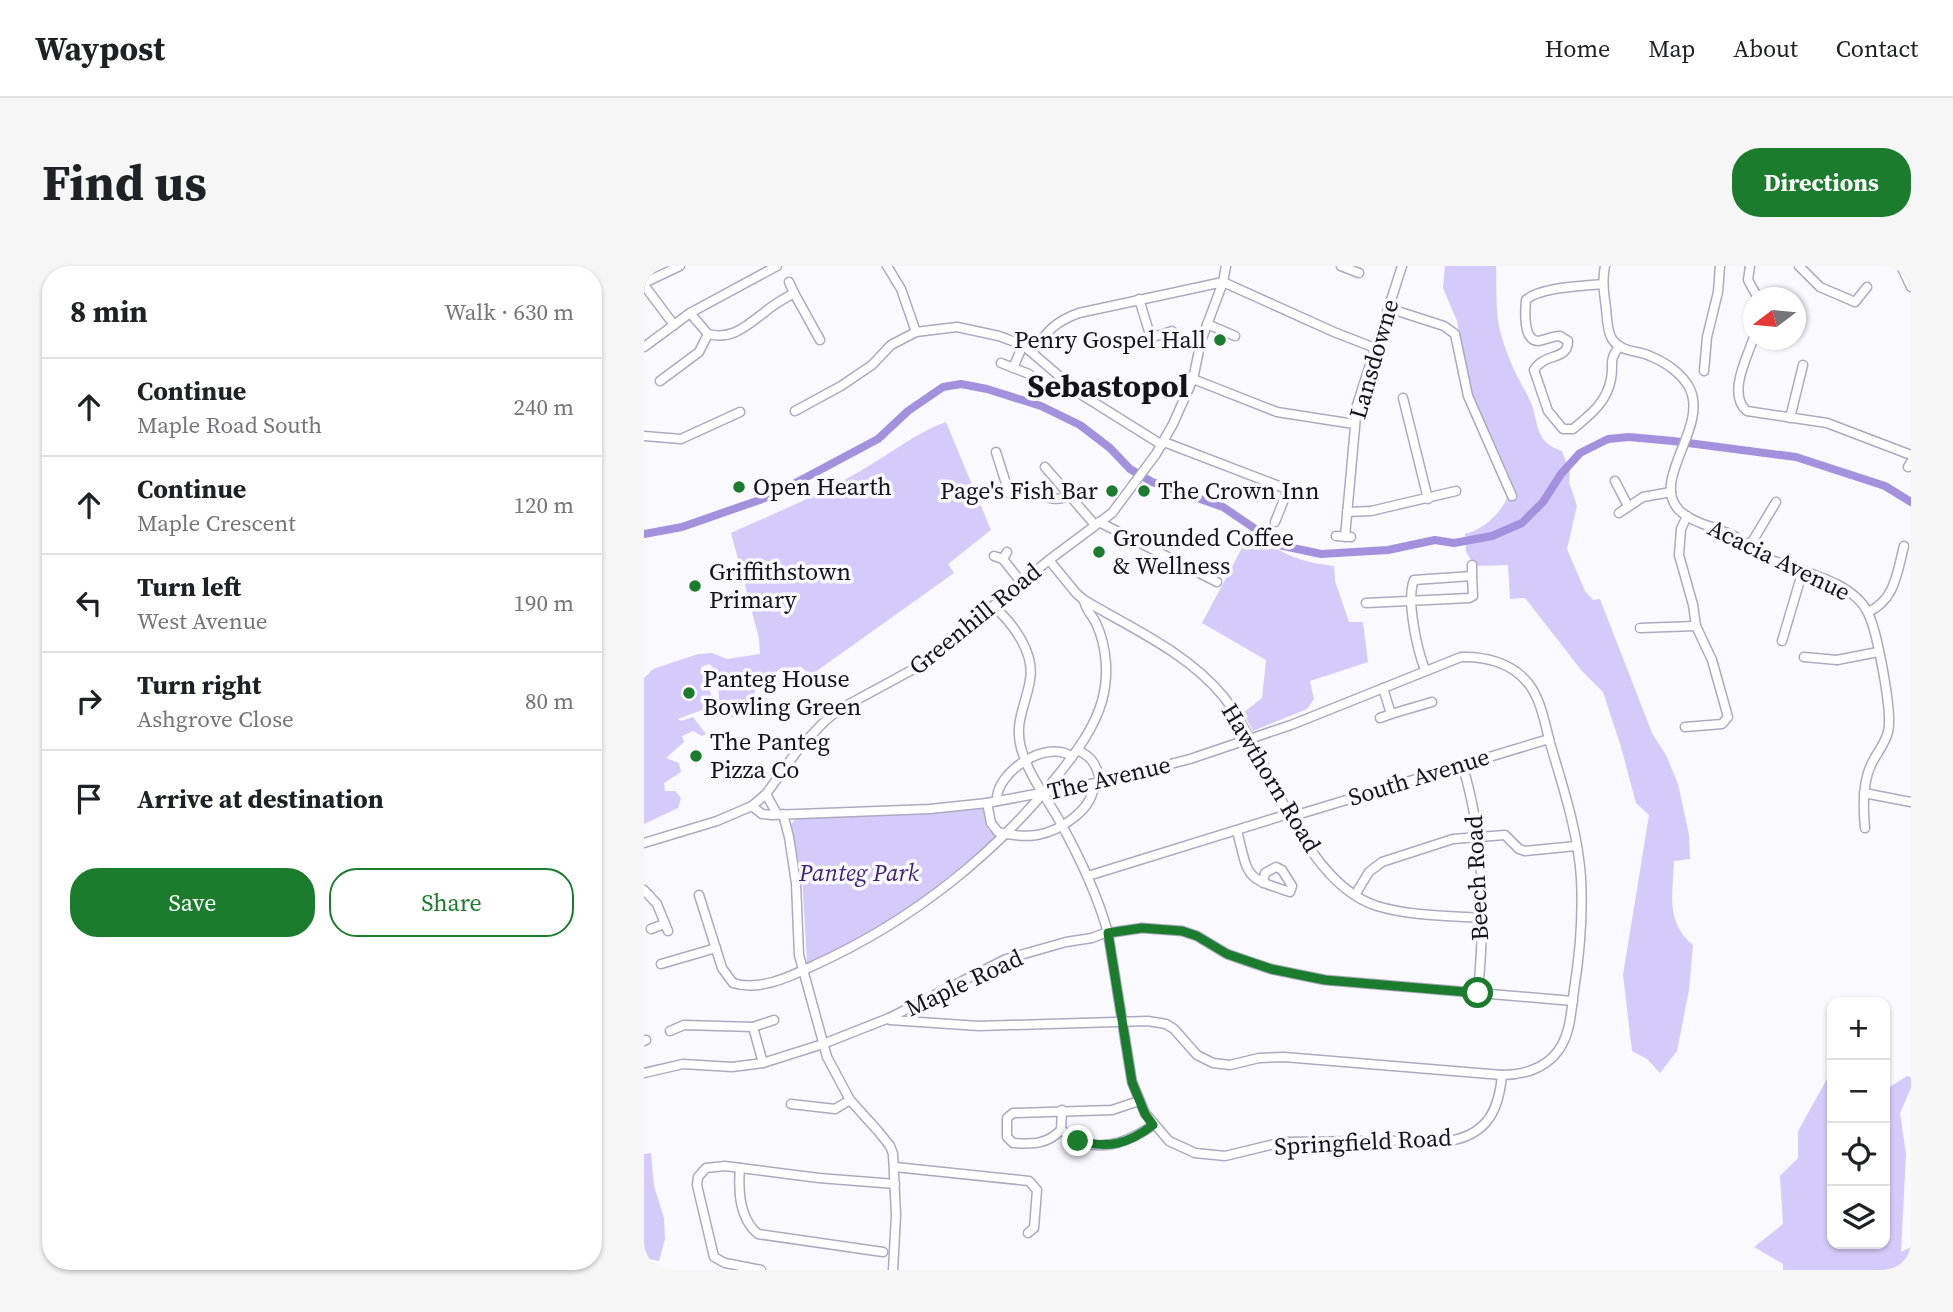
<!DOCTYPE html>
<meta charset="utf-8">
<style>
:root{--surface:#fff;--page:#f6f6f6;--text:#202124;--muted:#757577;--line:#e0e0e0;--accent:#1c7c2d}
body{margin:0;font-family:"Source Serif 4",serif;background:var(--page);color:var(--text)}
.controls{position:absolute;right:21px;bottom:21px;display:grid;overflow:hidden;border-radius:14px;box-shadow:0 2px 5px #0004}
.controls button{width:63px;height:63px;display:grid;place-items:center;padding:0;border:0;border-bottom:2px solid var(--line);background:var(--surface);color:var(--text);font:35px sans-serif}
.compass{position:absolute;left:1099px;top:21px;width:63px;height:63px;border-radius:50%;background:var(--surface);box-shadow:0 2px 5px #0004;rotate:254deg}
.stop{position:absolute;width:21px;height:21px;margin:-16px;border:5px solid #1c7c2d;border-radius:50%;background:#fff}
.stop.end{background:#1c7c2d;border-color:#fff;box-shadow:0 2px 7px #0008}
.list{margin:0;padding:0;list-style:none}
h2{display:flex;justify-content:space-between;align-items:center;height:91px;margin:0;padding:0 28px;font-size:30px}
h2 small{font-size:23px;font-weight:400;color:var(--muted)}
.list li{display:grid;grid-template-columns:46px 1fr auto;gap:21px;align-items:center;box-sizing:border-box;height:98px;padding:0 28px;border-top:2px solid var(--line)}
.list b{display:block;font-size:26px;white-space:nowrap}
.list p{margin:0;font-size:23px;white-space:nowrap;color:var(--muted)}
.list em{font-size:23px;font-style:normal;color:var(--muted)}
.actions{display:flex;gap:14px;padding:21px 28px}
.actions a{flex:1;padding:16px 0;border:2px solid var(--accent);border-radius:28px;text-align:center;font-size:24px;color:var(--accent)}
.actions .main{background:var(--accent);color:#fff}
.icon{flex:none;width:38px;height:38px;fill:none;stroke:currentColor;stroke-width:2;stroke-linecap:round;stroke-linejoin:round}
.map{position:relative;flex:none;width:1267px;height:1004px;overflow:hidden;border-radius:28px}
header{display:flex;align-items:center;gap:42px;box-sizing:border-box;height:98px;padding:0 35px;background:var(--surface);border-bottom:2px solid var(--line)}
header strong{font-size:33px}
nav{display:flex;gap:38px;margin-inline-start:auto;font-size:24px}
.intro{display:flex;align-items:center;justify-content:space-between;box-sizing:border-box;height:168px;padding:0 42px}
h1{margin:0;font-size:49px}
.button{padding:18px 32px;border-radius:28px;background:var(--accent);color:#fff;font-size:24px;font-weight:700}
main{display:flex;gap:42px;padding:0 42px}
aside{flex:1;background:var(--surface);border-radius:28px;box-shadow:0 2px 5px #0004}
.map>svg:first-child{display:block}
.green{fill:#d5cbfa}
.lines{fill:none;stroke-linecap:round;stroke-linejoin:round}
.canal{stroke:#a391de;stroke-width:8}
.minor-casing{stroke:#ada9c2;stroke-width:11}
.minor{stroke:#fff;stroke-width:8}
.route{stroke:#1c7c2d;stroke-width:9}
.poi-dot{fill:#1c7c2d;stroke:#faf9ff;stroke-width:2.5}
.labels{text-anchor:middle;stroke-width:7;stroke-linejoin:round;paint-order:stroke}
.poi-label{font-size:24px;fill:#14121b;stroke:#faf9ff;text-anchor:start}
.street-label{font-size:24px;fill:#14121b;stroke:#faf9ff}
.park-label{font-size:24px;font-style:italic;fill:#3f1f78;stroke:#faf9ff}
.district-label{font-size:32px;font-weight:bold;fill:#14121b;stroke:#faf9ff}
</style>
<header>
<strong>Waypost</strong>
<nav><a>Home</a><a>Map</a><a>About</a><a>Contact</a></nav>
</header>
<div class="intro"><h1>Find us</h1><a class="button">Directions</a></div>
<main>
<aside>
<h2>8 min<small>Walk · 630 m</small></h2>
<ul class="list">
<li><svg class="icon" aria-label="ahead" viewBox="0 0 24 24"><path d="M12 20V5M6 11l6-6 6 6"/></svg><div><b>Continue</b><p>Maple Road South</p></div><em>240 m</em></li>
<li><svg class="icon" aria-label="ahead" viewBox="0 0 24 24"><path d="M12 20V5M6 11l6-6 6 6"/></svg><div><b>Continue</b><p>Maple Crescent</p></div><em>120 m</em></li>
<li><svg class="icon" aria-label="left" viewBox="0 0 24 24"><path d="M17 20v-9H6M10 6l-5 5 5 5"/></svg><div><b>Turn left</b><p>West Avenue</p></div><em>190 m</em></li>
<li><svg class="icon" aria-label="right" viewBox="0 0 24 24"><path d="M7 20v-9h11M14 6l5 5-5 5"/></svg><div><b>Turn right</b><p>Ashgrove Close</p></div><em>80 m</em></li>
<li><svg class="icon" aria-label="arrive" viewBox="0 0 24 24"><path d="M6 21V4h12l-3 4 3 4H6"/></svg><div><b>Arrive at destination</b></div></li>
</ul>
<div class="actions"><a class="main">Save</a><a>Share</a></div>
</aside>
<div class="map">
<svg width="1267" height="1004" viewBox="0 0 1267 1004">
<rect width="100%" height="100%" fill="#faf9ff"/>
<!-- green -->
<g class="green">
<path d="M 801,0 L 852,0 C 853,21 851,44 856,65 C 860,80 866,96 873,110 C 878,120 884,129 888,139 C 895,162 892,176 918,185 L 926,206 L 925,216 L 933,240 L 923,283 L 941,325 L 949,334 L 956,333 L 1008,467 L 1022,489 L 1034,518 L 1045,569 L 1046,593 L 1030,595 C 1029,629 1021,655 1049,679 L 1045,724 L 1033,785 L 1016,807 L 1003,793 L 988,785 L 979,709 L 1005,549 L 992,537 L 977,481 L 959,426 L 938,405 L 881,332 L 866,333 L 864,299 L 831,300 L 822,286 L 821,268 C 842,263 863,242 867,220 L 826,130 L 813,55 L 799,22 Z"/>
<path d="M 302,156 L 347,264 L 304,298 L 310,307 L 167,409 L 156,400 L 143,407 L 135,404 L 114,417 L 104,446 L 92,452 L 82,450 C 80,446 77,442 76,438 C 73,424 78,408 65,398 L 57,401 L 71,439 L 34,453 L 37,455 L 49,451 L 62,468 L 58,470 L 49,465 L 38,470 L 40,476 L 22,492 L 35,497 L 37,506 L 20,517 L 21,525 L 31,525 L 37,532 L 34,542 L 0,558 L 0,412 L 9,403 L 54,388 L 68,387 L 83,393 L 116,388 L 115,372 L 87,267 C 131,247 176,229 218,204 C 246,188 271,167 302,156 Z"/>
<path d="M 607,265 C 635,287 655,296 690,300 L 691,315 L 705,356 L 719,356 L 724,396 L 666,415 L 670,433 L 663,443 L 609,465 L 599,447 L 618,432 L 622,394 L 558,357 Z"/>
<path d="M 339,541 L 344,563 L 354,570 L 291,622 L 232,664 L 173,695 L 163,697 L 158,610 L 146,559 L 153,552 Z"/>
<path d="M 1263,810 L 1267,811 L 1267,822 L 1256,847 L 1262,888 L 1257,986 L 1267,981 L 1267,1004 L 1139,1004 L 1139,998 L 1110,981 L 1139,958 L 1136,910 L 1154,892 L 1154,865 L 1183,813 L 1188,814 L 1188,978 L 1241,978 L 1241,824 Z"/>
<path d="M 7,887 L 10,920 L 20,952 L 21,973 L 15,995 L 0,992 L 0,888 Z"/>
</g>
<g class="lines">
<!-- canal -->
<path class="canal" d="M 0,268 L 38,261 L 127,230 L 234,173 L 264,145 L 299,121 L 317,118 L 343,123 L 397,140 L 436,159 L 466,182 L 486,203 L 508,216 L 579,241 L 635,279 L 677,288 L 744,284 L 791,274 L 810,277 L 848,270 L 878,257 L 899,236 L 917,208 L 936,187 L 964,173 L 985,171 L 1029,175 L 1152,191 L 1241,220 L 1267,236"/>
<defs>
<g id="minor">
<path d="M 243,0 L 257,23 L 272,66"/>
<path d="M 697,0 L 715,7"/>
<path d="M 961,0 C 958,14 960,28 962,42 C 963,52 963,65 968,73 C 978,87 993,84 1006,90 C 1021,96 1039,108 1046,123 C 1064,162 1006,214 1035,244 C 1048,257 1071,261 1088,269 C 1099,274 1107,284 1118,290 C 1150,305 1207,312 1224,347 C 1233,365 1249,447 1244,466 C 1241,478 1232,488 1227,499 C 1218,518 1219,542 1221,562"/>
<path d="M 1106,0 L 1104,14 L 1114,32"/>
<path d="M 1155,0 L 1176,21 L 1211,36 L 1223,21"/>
<path d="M 1257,0 L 1267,21"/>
<path d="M 145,16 L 150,27"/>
<path d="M 0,17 L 36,0"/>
<path d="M 959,18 C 940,20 895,21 882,34 C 881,45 879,75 894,75 C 902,74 908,70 916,70 L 924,75 C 924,95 901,86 890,104 L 904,145 L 919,163 L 929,163 C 946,149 963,136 967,113 C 970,98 964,95 975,81"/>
<path d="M 0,19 L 30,59"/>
<path d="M 495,33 L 507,72"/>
<path d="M 744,42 L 800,60 L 811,68 L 824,130 L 868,230"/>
<path d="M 46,47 L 64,68 C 89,74 102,60 121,46 C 130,38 140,33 150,27 L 176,74"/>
<path d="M 563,58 L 591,70"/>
<path d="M 1110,71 C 1103,91 1083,129 1103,145 L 1183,157 L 1267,189"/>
<path d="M 480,80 L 528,65"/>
<path d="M 0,81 L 46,47 L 133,0"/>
<path d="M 389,85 C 404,65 410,56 435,47 L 579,16 L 690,66 L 731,82"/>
<path d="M 357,97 L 385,108"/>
<path d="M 369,102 L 379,79"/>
<path d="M 1060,105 L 1063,71 L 1074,26 L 1076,0"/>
<path d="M 549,113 L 633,146 L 710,158"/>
<path d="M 16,115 L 55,86 L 64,68"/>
<path d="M 759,132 L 784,233"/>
<path d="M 151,145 L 197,120 L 228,99 L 247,79 L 272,66 L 313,61 L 355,70 L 379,79 L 435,127 L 518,179"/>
<path d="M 1146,152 L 1159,99"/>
<path d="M 0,170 L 37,173 L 96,146"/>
<path d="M 520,176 L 640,222 L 643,226 L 631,256"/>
<path d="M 352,186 L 365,227 C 371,228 376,225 382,225 C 398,226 410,240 426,228"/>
<path d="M 401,201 L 451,259"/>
<path d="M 1264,201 L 1267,196"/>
<path d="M 971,215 L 984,240"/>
<path d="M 703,246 L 727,245 L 812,225"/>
<path d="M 975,247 L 999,231 L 1027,226"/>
<path d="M 455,256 L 573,316"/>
<path d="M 692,270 L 707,271"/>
<path d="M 701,271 L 713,139 L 758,0"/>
<path d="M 1105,281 L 1132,236"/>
<path d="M 350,290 L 359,293 L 363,286"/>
<path d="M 359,293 L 377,316"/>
<path d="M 405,294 L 432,327 L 440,334 C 487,362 544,387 579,430 C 625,488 657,616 733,640 C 766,650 805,650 839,652"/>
<path d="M 828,299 L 828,310"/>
<path d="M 722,337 L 825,332 L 829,330 L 828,310 L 770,314 C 762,334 773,383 781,404"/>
<path d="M 349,340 C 369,357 391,387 386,414 C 382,439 370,456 377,482 C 384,508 402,531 415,554 C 435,590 453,627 464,667 L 488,816 L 501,847 L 525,875 L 551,887 L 581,890 L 639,876 L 810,874 C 845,866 855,842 858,809"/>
<path d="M 1224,346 C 1251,334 1253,307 1260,280"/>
<path d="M 996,362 L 1052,360"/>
<path d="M 1138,375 L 1159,304"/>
<path d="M 1160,391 L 1193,394 L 1234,386"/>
<path d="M 739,422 L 747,448 L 788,436"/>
<path d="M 736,452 L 747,448"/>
<path d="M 1041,461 L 1078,458 L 1084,451 L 1068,394 L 1052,360 L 1049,339 L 1035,289 L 1037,263 L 1043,250"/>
<path d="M 433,484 C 449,491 452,499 457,516"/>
<path d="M 818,498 C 841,572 841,651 834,727"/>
<path d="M 1220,527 L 1267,536"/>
<path d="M 122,528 L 133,548"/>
<path d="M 353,535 C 351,506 404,472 428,491"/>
<path d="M 343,537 L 347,557 L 354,566 C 366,569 380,571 393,569 C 416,565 449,544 450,518"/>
<path d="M 108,540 L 118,548 L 128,549 L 286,543 L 343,537 L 457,516 L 546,493 L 647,459 L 817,391 C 841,390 868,397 884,417 C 897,433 901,458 906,477 C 919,521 934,566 937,612 C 939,650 936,687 930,724 C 927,745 927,767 914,785 C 901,803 878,809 858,809 L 640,791 L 615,792 L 586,799 L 569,797 L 553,789 L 530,763 L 522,758 L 504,755 L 335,760 L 246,754 L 245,752"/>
<path d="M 139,548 L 145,571 L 152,617 L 155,689 L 183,791 L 206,834 L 234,865 L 246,880 L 249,888 L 252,949 L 249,1004"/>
<path d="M 646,551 L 905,473"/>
<path d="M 593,565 C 605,611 599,611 646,626 L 648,620 L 638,604 L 632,601 L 621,607 L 619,617"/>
<path d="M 0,577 L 73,555 L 108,540 L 122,528 L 156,481 L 182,454 L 196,443 L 277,399 L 405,294 L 468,247 L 512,188 L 529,158 L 549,113 L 557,75 L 579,16 L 582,0"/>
<path d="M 444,610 L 644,548"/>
<path d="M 0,624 L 13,638 L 24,665"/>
<path d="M 55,629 L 78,702 L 89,717 C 117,726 149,709 175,697 C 268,654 351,589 415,508 C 432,486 450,463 458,435 C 465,410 463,381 452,357 C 448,349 441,343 440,334"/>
<path d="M 711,629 L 725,606 L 738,596 L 809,573 L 861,569 L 875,583 L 881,585 L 932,580"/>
<path d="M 7,663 L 20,658"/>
<path d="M 464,667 L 498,662 L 538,665 L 553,670 L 583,688 L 603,695 L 627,703 L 681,714 L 929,735"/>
<path d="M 17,698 L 72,682"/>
<path d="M 109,761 L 119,797"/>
<path d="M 26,765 L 40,759 L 109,761 L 130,754"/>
<path d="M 0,775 L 2,774"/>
<path d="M 0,807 L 39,798 L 88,801 L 119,797 L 179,778 L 245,752 L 362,693 L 422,676 L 448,672 L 463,666"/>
<path d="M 495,835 L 468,844 L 369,847 L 363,852 L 363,871 L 369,877 C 389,878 402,879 417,864 C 424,868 430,873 436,876 C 463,885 488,874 509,859"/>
<path d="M 147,838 L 191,843 L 206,834"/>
<path d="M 417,864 L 418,844"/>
<path d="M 251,901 L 385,915 L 393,924 L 390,962 L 384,967"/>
<path d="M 96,902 C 94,925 95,952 114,968 L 239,986"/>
<path d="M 117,1004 L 81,997 L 70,991 L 53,919 L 54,911 L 62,902 L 81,900 L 175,912 L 251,918"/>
</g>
</defs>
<!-- minor casing -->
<use href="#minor" class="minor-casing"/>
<!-- minor -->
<use href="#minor" class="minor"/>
</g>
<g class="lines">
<!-- route -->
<path class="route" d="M 434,875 C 465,883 484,878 509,859 L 501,848 L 488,816 L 464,667 L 498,662 L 538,665 L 553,670 L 583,688 L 627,703 L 681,714 L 834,727"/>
</g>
<!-- markers -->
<g class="poi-dot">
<circle cx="576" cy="74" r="7"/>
<circle cx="95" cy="221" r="7"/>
<circle cx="468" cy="225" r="7"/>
<circle cx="500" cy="225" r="7"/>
<circle cx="455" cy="286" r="7"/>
<circle cx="51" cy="320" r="7"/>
<circle cx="45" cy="427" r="7"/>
<circle cx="52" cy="490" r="7"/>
</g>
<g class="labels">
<!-- poi labels -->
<g class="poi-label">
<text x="562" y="82" text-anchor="end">Penry Gospel Hall</text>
<text x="109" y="229">Open Hearth</text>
<text x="454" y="233" text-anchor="end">Page's Fish Bar</text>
<text x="514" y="233">The Crown Inn</text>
<text x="469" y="280">Grounded Coffee<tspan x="469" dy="28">&amp; Wellness</tspan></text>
<text x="65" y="314">Griffithstown<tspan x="65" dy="28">Primary</tspan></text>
<text x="59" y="421">Panteg House<tspan x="59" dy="28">Bowling Green</tspan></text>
<text x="66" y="484">The Panteg<tspan x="66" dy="28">Pizza Co</tspan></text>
</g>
<!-- street labels -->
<g class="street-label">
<text transform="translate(730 93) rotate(-74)" y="8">Lansdowne</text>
<text transform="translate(1135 294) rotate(26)" y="8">Acacia Avenue</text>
<text transform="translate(331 353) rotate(-39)" y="8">Greenhill Road</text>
<text transform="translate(775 511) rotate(-17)" y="8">South Avenue</text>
<text transform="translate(465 512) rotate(-13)" y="8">The Avenue</text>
<text transform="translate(627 512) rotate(59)" y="8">Hawthorn Road</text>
<text transform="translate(833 612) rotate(-93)" y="8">Beech Road</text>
<text transform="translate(320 717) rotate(-25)" y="8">Maple Road</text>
<text transform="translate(719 876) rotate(-3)" y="8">Springfield Road</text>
</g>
<!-- park labels -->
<g class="park-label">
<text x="215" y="615">Panteg Park</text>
</g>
<!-- district labels -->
<g class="district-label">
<text x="464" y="131">Sebastopol</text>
</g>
</g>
</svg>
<div class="controls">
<button>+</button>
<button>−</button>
<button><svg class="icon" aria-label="locate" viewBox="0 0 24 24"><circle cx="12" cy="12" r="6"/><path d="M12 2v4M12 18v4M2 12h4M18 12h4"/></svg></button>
<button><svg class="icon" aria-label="layers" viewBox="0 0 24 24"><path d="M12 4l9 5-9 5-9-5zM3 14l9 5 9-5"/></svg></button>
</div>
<svg class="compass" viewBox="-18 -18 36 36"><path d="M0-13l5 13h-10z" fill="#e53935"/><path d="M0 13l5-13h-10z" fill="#757577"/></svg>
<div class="stop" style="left:834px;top:727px"></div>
<div class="stop end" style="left:434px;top:875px"></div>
</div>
</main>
